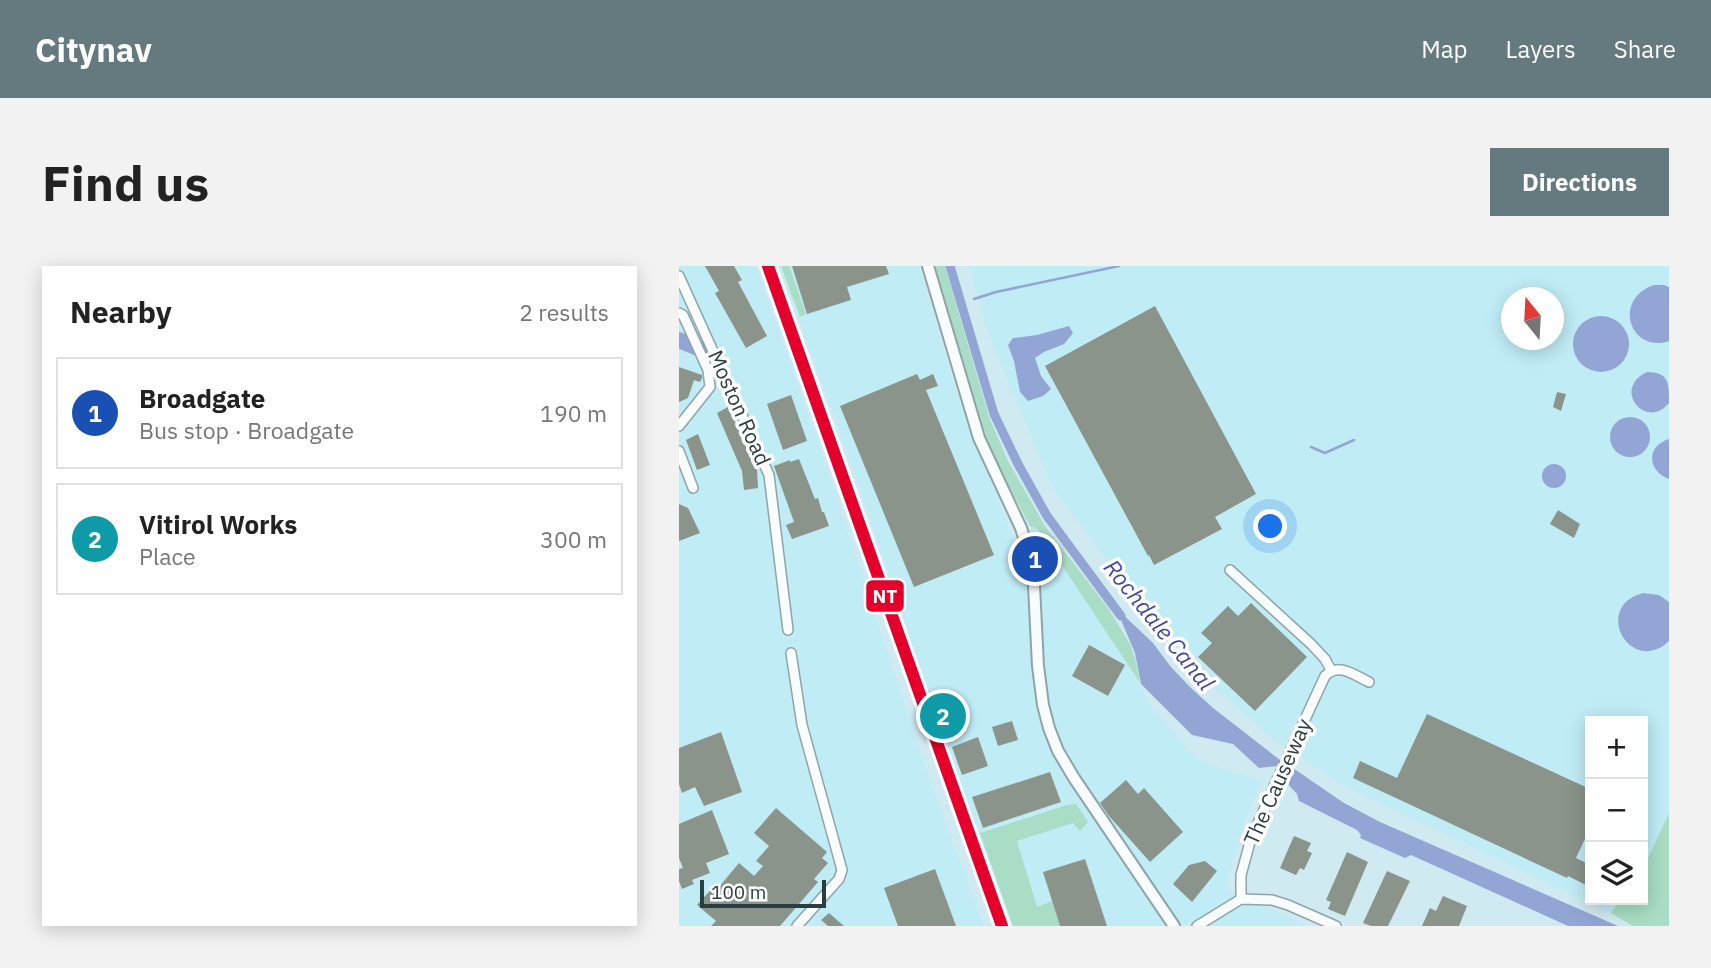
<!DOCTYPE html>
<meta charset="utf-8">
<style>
:root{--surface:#fff;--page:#f2f2f2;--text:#222;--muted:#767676;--line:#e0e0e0;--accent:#647a7f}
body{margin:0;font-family:"IBM Plex Sans",sans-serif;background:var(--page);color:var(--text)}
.controls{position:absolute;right:21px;bottom:21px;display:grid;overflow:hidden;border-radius:0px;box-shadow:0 4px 18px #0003}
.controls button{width:63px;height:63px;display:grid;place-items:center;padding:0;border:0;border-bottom:2px solid var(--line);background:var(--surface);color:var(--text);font:35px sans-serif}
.compass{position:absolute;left:822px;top:21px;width:63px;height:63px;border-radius:50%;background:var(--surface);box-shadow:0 4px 18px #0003;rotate:342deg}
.scale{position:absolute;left:21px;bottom:18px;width:126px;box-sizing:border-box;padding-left:7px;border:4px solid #2a3d41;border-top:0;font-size:19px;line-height:24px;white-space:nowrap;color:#2a3d41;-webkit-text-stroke:5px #fff;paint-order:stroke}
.you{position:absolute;left:592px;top:261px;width:24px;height:24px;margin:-18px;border:5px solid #fff;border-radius:50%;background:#1a73e8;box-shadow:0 0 0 10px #1a73e833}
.badge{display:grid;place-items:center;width:46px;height:46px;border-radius:50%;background:var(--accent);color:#fff;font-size:23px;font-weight:700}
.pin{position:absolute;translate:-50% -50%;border:4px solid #fff;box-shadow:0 2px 7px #0006}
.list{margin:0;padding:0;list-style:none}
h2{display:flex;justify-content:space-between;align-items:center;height:91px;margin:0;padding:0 28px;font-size:30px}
h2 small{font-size:23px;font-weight:400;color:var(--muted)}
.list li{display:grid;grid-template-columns:46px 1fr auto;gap:21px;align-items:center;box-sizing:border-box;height:112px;margin:0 14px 14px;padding:0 14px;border:2px solid var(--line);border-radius:0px}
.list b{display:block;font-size:26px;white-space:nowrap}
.list p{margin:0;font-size:23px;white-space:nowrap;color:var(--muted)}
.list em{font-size:23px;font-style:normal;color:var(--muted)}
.icon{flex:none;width:38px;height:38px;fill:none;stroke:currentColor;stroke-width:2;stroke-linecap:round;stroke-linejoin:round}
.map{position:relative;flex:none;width:990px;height:660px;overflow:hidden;border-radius:0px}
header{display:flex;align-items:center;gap:42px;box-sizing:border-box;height:98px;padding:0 35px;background:var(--accent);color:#fff}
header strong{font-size:33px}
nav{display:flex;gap:38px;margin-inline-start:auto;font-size:24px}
.intro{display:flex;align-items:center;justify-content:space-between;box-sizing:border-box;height:168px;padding:0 42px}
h1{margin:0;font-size:49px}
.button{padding:18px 32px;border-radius:0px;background:var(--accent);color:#fff;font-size:24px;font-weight:700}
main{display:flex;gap:42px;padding:0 42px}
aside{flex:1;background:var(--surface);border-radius:0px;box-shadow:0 4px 18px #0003}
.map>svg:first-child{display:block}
.built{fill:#c0ecf6;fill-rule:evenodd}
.green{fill:#aaddc5}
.water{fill:#92a5d5}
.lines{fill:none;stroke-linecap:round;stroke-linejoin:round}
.stream{stroke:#92a5d5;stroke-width:2.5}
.canal{stroke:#92a5d5;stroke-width:9}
.river{stroke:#92a5d5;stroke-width:16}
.building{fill:#8a948b}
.minor-casing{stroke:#8fa4a8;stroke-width:12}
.tertiary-casing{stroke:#8fa4a8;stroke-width:14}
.minor{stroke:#f8fcfd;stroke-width:9}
.tertiary{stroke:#f8fcfd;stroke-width:10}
.rail-1-casing{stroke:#fff;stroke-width:18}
.rail-1{stroke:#e4002b;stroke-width:12}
.labels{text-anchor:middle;stroke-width:7;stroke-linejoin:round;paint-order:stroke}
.street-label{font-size:21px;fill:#2a3d41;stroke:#fff}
.water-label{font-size:23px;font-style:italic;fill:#404b9c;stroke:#fff}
.line-badge{stroke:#fff;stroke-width:2.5}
.badge-label{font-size:19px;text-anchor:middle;font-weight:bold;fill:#fff}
</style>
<header>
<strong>Citynav</strong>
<nav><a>Map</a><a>Layers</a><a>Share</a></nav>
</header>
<div class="intro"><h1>Find us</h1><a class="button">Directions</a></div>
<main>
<aside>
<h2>Nearby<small>2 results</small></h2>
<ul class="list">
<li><span class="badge" style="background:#1a4fb4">1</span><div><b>Broadgate</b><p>Bus stop · Broadgate</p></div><em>190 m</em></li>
<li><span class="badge" style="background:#0f9aa8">2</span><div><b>Vitirol Works</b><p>Place</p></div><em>300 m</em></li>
</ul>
</aside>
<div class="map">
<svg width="990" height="660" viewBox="0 0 990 660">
<rect width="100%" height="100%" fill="#cfeaf1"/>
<!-- built -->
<g class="built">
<path d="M 0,0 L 77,0 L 144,191 L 249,510 L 305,660 L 0,660 Z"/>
<path d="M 101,0 L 240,0 L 276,121 L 338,283 L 375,283 L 420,350 L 477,447 L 520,495 L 582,515 L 560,570 L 546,623 L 630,660 L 334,660 L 282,520 L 166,180 Z"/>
<path d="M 290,0 L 990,0 L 990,547 L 964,603 L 964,455 L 911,455 L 911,634 L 941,634 L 932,647 L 671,523 L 597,475 L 512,402 L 375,224 L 309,67 ZM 832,32 L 874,32 L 874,74 L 832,74 Z"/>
</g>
<!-- green -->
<g class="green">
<path d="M 102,0 L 110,0 L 127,48 L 121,51 Z"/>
<path d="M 253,0 L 266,0 L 310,151 L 329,195 L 366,260 L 429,342 L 451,378 L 456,392 L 461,417 L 359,263 L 351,260 L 320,201 L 298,156 Z"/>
<path d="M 397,538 L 409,556 L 401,565 L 394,557 L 338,575 L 358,641 L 373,635 L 381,660 L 334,660 L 301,567 L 388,539 Z"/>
<path d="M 990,547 L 990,660 L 954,660 L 932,647 L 941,634 L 964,634 L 964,603 Z"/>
</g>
<!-- water -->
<g class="water">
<path d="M 975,19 L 985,19 L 990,21 L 990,75 C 952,88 932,34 975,19 Z"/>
<circle cx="922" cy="78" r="28"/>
<path d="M 390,60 L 394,67 L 385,78 L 365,86 L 356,92 L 362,110 L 372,123 L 364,130 L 349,135 L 341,126 L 335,95 L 329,79 L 334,72 L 358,69 Z"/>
<path d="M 968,106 C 990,106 990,117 990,137 C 967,165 932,123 968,106 Z"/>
<circle cx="951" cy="171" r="20"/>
<path d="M 990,173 L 990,213 C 968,205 967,180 990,173 Z"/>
<circle cx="875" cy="210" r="12"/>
<path d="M 964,327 L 980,329 L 990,336 L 990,375 C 952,411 912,341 964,327 Z"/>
<path d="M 437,342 L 474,377 L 492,401 L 512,422 L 534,442 L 601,494 L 598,500 L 580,502 L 554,478 L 513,469 L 462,418 L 456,387 Z"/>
<path d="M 611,500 L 665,537 L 701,556 L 939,660 L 889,660 L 732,589 L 726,592 L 681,572 L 682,569 L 678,564 L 620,535 L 618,528 L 605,514 Z"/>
</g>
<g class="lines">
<!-- stream -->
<g class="stream">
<path d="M 295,33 L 317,26 L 440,0"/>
<path d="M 632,181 L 646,187 L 675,174"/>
</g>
<!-- canal -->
<path class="canal" d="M 271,0 L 315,148 L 339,198 L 368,250 L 442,350"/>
<!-- river -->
<path class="river" d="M 0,74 L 26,85"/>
</g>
<!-- building -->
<g class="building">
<path d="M 26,0 L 55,0 L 63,14 L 59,16 L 88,70 L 67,82 L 36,27 L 40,25 Z"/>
<path d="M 113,0 L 207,0 L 210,8 L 168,21 L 172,34 L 128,48 Z"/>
<path d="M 476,40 L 577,228 L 536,251 L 543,263 L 475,299 L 470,289 L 469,290 L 366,100 Z"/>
<path d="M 0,101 L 23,109 L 23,112 L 21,116 L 15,114 L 9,132 L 0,136 Z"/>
<path d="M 238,108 L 241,114 L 254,108 L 259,120 L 247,124 L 315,289 L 235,321 L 161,140 Z"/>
<path d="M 878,126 L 887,128 L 882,145 L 874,141 Z"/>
<path d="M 112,129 L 128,175 L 104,184 L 88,138 Z"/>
<path d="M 49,141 L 78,203 L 79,222 L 65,224 L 63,205 L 38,147 Z"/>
<path d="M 19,168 L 31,199 L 18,204 L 7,174 Z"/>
<path d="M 120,193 L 136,233 L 139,232 L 143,246 L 145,246 L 150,260 L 113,273 L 107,259 L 115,256 L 95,200 L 111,194 L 111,196 Z"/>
<path d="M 0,238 L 9,242 L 21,267 L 0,275 Z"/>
<path d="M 879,244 L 901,258 L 895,272 L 871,258 Z"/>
<path d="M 572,337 L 628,391 L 576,445 L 519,391 L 533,377 L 522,367 L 549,340 L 559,350 Z"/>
<path d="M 410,379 L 446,399 L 429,430 L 393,410 Z"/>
<path d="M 748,448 L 911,523 L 911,562 L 897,592 L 911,599 L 911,621 L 889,610 L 888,612 L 674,512 L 681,495 L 718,512 Z"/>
<path d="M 333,455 L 339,474 L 319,480 L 313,461 Z"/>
<path d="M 42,466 L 63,526 L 25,540 L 16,521 L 3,527 L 0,518 L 0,482 Z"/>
<path d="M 299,471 L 309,500 L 283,509 L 273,481 Z"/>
<path d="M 371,506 L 382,536 L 304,562 L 293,531 Z"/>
<path d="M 447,514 L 459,528 L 465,522 L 504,566 L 471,596 L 430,550 L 421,537 Z"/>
<path d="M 97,542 L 148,586 L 143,592 L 149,597 L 135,613 L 139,616 L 101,660 L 32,660 L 37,655 L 18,639 L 37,618 L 40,621 L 60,597 L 75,610 L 84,600 L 77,595 L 90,580 L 75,567 Z"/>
<path d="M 33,544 L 50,588 L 27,597 L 31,607 L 13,614 L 15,618 L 3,623 L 0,615 L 0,603 L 4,602 L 0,592 L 0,558 Z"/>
<path d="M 615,570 L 632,577 L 628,585 L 633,587 L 625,604 L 621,602 L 617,609 L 601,602 Z"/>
<path d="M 668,586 L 689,596 L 666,650 L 649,643 L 652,636 L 647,634 Z"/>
<path d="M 406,593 L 428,660 L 381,660 L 364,606 Z"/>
<path d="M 526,595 L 538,605 L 513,636 L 494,618 L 510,599 Z"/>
<path d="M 256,603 L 277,660 L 219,660 L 205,622 Z"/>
<path d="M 708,605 L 731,615 L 709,660 L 692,660 L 684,657 Z"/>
<path d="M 764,630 L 788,640 L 780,660 L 743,660 L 751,642 L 757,645 Z"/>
<path d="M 150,647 L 165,660 L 149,660 L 142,654 Z"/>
</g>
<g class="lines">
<defs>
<g id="minor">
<path d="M 0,10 L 90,209 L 109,364"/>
<path d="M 0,47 L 4,49 L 29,104 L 31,121 L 0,160"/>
<path d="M 0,185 L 14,222"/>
<path d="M 551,304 L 632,378 L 646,393 L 652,404"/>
<path d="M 112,387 L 123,459 L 163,604 L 160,613 L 118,660"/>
<path d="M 562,633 L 562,609 L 571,576 L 597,516 L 646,410 C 660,396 675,409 690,416"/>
<path d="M 518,660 L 562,633 L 593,634 L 609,639 L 657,660"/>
</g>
<path id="tertiary" d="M 249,0 L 300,172 L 342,262 L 351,291 L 355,320 L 359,400 L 364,439 L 370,462 L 379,485 L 395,512 L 495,660"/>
</defs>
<!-- minor casing -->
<use href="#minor" class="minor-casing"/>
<!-- tertiary casing -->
<use href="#tertiary" class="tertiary-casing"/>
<!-- minor -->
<use href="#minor" class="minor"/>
<!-- tertiary -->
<use href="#tertiary" class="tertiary"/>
<defs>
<path id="rail-1" d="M 89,0 L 323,660"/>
</defs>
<!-- rail-1 casing -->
<use href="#rail-1" class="rail-1-casing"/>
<!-- rail-1 -->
<use href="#rail-1" class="rail-1"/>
</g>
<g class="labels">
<!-- street labels -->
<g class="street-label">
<text transform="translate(60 142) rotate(66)" y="7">Moston Road</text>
<text transform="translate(599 516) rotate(-66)" y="7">The Causeway</text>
</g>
<!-- water labels -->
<g class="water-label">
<text transform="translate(480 359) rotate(51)" y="8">Rochdale Canal</text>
</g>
</g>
<rect class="line-badge" x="186" y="313" width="40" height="34" rx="7" fill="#e4002b"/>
<g class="badge-label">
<text x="206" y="337">NT</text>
</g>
</svg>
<div class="controls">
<button>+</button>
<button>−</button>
<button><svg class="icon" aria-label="layers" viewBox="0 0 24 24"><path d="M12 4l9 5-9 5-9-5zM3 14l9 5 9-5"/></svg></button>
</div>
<svg class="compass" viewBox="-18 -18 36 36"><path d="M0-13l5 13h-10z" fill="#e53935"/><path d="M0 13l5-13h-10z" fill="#767676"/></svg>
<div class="scale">100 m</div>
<div class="you"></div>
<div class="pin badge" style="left:356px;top:293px;background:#1a4fb4">1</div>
<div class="pin badge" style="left:264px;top:450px;background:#0f9aa8">2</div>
</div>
</main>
